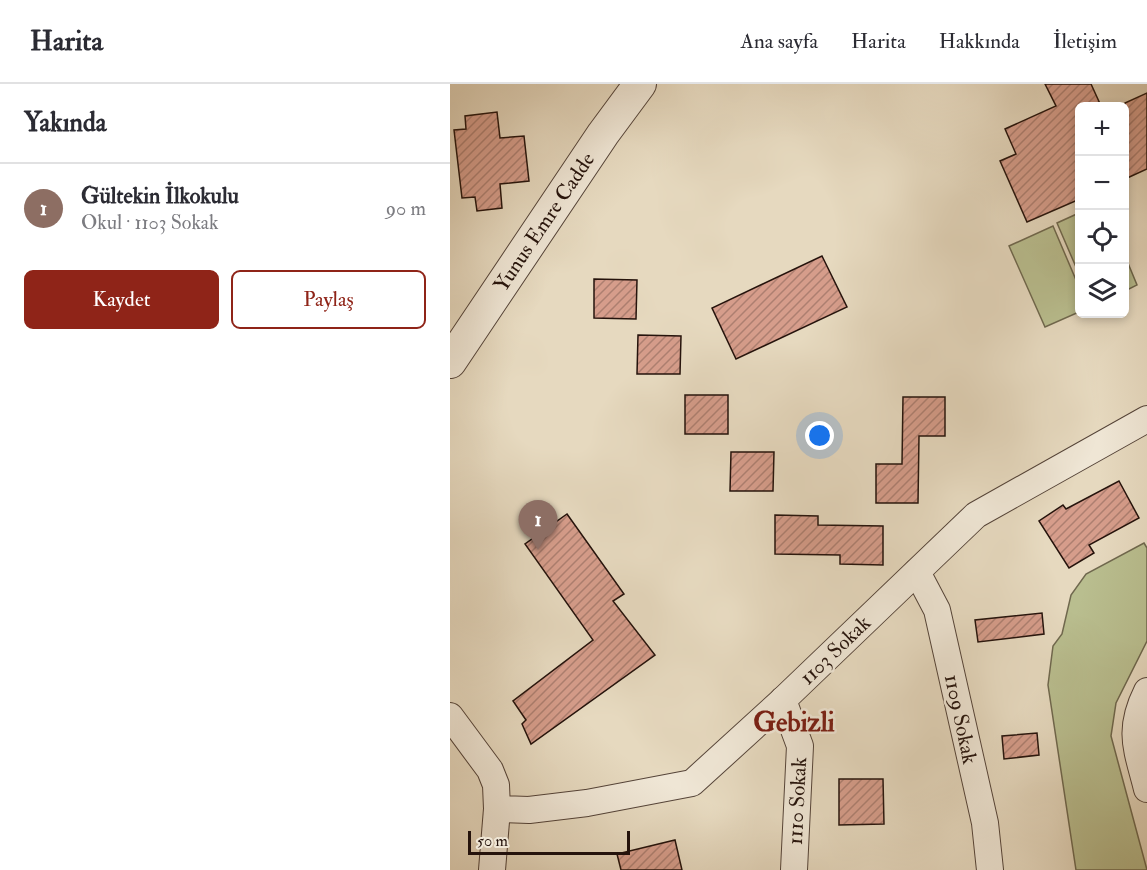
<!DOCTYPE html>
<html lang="tr">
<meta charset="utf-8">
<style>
:root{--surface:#fff;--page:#f2f2f3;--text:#2b2b33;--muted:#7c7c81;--line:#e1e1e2;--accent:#8f2418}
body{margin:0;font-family:"IM FELL Double Pica",serif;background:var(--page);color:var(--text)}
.controls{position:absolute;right:18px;top:18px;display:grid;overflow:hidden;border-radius:9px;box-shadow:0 3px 9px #0003}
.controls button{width:54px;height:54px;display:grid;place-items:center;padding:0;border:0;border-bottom:2px solid var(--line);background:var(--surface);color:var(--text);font:30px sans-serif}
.scale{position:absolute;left:18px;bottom:15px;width:162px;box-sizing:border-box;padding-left:6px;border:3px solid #25130c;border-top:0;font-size:16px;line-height:21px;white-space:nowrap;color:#25130c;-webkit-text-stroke:4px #efe6d5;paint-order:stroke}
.you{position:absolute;left:370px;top:352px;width:21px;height:21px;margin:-15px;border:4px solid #fff;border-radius:50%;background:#1a73e8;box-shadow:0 0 0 9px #1a73e833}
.badge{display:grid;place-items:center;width:39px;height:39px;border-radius:50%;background:var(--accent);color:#fff;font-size:20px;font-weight:700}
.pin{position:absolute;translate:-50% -50px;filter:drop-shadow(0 2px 3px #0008)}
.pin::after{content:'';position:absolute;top:32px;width:21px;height:18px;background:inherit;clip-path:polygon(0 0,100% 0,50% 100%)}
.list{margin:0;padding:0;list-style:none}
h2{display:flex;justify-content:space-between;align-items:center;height:78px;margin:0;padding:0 24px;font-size:26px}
h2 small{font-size:20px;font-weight:400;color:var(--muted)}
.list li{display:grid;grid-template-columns:39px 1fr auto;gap:18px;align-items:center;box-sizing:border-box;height:90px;padding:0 24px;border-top:2px solid var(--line)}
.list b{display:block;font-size:22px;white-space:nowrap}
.list p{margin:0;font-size:20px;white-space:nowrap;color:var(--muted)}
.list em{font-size:20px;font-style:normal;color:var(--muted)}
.actions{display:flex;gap:12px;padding:18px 24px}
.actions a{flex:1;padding:14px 0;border:2px solid var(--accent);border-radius:9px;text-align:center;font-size:21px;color:var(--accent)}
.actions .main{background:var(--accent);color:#fff}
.icon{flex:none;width:33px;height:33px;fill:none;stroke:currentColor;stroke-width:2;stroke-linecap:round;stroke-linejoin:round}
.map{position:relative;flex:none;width:697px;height:786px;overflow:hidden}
header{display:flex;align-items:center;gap:36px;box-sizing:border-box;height:84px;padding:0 30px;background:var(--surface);border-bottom:2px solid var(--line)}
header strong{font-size:28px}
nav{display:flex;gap:33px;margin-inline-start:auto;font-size:21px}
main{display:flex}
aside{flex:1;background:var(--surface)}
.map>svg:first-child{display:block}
.green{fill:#b9be8f;stroke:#6f684e;stroke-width:1.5}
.building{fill:url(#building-hatch);stroke:#25130c;stroke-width:1.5}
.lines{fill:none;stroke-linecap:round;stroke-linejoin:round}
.minor-casing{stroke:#554439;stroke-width:28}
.tertiary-casing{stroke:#554439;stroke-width:34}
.minor{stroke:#efe6d5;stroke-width:26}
.tertiary{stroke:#efe6d5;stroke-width:32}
.labels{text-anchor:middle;stroke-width:5;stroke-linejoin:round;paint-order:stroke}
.street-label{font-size:21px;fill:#25130c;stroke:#efe6d5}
.district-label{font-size:27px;font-weight:bold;fill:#7a1f14;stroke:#efe6d5}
</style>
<header>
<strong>Harita</strong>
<nav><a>Ana sayfa</a><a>Harita</a><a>Hakkında</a><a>İletişim</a></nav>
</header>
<main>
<aside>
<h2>Yakında<small></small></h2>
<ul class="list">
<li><span class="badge" style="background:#8d6e63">1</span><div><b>Gültekin İlkokulu</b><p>Okul · 1103 Sokak</p></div><em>90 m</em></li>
</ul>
<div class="actions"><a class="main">Kaydet</a><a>Paylaş</a></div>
</aside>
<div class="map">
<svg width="697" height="786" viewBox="0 0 697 786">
<defs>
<pattern id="building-hatch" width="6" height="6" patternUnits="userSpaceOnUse" patternTransform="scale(1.5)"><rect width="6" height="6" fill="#d69d8b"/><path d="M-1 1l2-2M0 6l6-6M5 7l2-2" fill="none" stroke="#ad7f70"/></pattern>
</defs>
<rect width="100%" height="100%" fill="#e6d9bf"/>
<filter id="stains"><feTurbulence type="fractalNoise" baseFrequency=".00333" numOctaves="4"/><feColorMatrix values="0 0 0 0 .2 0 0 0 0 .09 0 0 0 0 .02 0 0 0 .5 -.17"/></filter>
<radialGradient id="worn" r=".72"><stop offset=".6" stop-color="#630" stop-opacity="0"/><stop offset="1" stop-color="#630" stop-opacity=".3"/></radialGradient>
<!-- green -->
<g class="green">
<path d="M 629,129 L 629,190 L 607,139 Z"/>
<path d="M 603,142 L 629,203 L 629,228 L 595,243 L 559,162 Z"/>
<path d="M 675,172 L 687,201 L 675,207 L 674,207 Z"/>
<path d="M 694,459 L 697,464 L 697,557 L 666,619 L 661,652 L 697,786 L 626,786 L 598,601 L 603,562 L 612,550 L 621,511 L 636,490 Z"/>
</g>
<!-- building -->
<g class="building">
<path d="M 595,0 L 641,0 L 651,22 L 630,22 L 630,115 L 577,138 L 550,77 L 566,70 L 555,45 L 606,22 Z"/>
<path d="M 697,9 L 697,85 L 675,95 L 675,19 Z"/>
<path d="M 47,28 L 50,54 L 74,52 L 79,97 L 50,100 L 52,124 L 27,127 L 25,113 L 12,114 L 4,46 L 16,45 L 15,32 Z"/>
<path d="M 372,172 L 397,223 L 286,275 L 262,224 Z"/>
<path d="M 144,195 L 187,196 L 186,235 L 144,234 Z"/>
<path d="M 188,251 L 231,252 L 230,290 L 187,290 Z"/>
<rect x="235" y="311" width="43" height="39"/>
<path d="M 453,313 L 495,313 L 495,352 L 469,352 L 468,419 L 426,419 L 426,380 L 452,380 Z"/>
<path d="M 281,368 L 324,368 L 323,407 L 280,407 Z"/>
<path d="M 669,397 L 689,434 L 639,461 L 644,469 L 619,484 L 589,437 L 613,421 L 616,425 Z"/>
<path d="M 117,430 L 174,510 L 163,517 L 205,571 L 81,660 L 72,640 L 76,636 L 63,617 L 143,556 L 75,460 Z"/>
<path d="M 325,431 L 368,432 L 368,441 L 433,442 L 433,481 L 390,480 L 390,471 L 325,470 Z"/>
<path d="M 592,529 L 594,550 L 528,558 L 525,536 Z"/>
<path d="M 587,649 L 589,671 L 554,675 L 552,652 Z"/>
<path d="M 389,695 L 433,695 L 434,740 L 389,741 Z"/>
<path d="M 225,756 L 232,786 L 171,786 L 167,770 Z"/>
</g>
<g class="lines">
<defs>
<g id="minor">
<path d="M 467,488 L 487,526 L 535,739 L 540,786"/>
<path d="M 697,607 C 677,647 687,665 697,705"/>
<path d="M 333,616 L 350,662 L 344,786"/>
<path d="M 0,632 L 40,686 L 46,701 L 47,725 L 79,726 L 137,719 L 242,699 L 333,616 L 526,431 L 697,335"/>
<path d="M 42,786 L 47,725"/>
</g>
<path id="tertiary" d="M 0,278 L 153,50 L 190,0"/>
</defs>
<!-- minor casing -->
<use href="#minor" class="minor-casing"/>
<!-- tertiary casing -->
<use href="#tertiary" class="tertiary-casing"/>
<!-- minor -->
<use href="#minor" class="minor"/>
<!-- tertiary -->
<use href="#tertiary" class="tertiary"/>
</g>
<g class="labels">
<!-- street labels -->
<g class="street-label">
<text transform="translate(94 138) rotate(-56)" y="7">Yunus Emre Cadde</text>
<text transform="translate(385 566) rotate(-44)" y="7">1103 Sokak</text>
<text transform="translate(511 635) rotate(78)" y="7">1109 Sokak</text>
<text transform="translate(347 717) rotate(-87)" y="7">1110 Sokak</text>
</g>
<!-- district labels -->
<g class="district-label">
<text x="344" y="647">Gebizli</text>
</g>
</g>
<rect width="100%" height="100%" filter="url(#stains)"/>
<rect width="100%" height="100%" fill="url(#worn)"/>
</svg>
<div class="controls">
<button>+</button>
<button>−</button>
<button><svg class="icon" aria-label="locate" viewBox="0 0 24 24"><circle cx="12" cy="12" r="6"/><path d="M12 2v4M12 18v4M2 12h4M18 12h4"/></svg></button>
<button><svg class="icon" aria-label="layers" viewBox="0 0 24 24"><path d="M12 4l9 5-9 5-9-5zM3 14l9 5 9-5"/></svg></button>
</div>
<div class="scale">50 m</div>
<div class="you"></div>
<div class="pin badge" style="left:88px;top:466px;background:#8d6e63">1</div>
</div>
</main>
